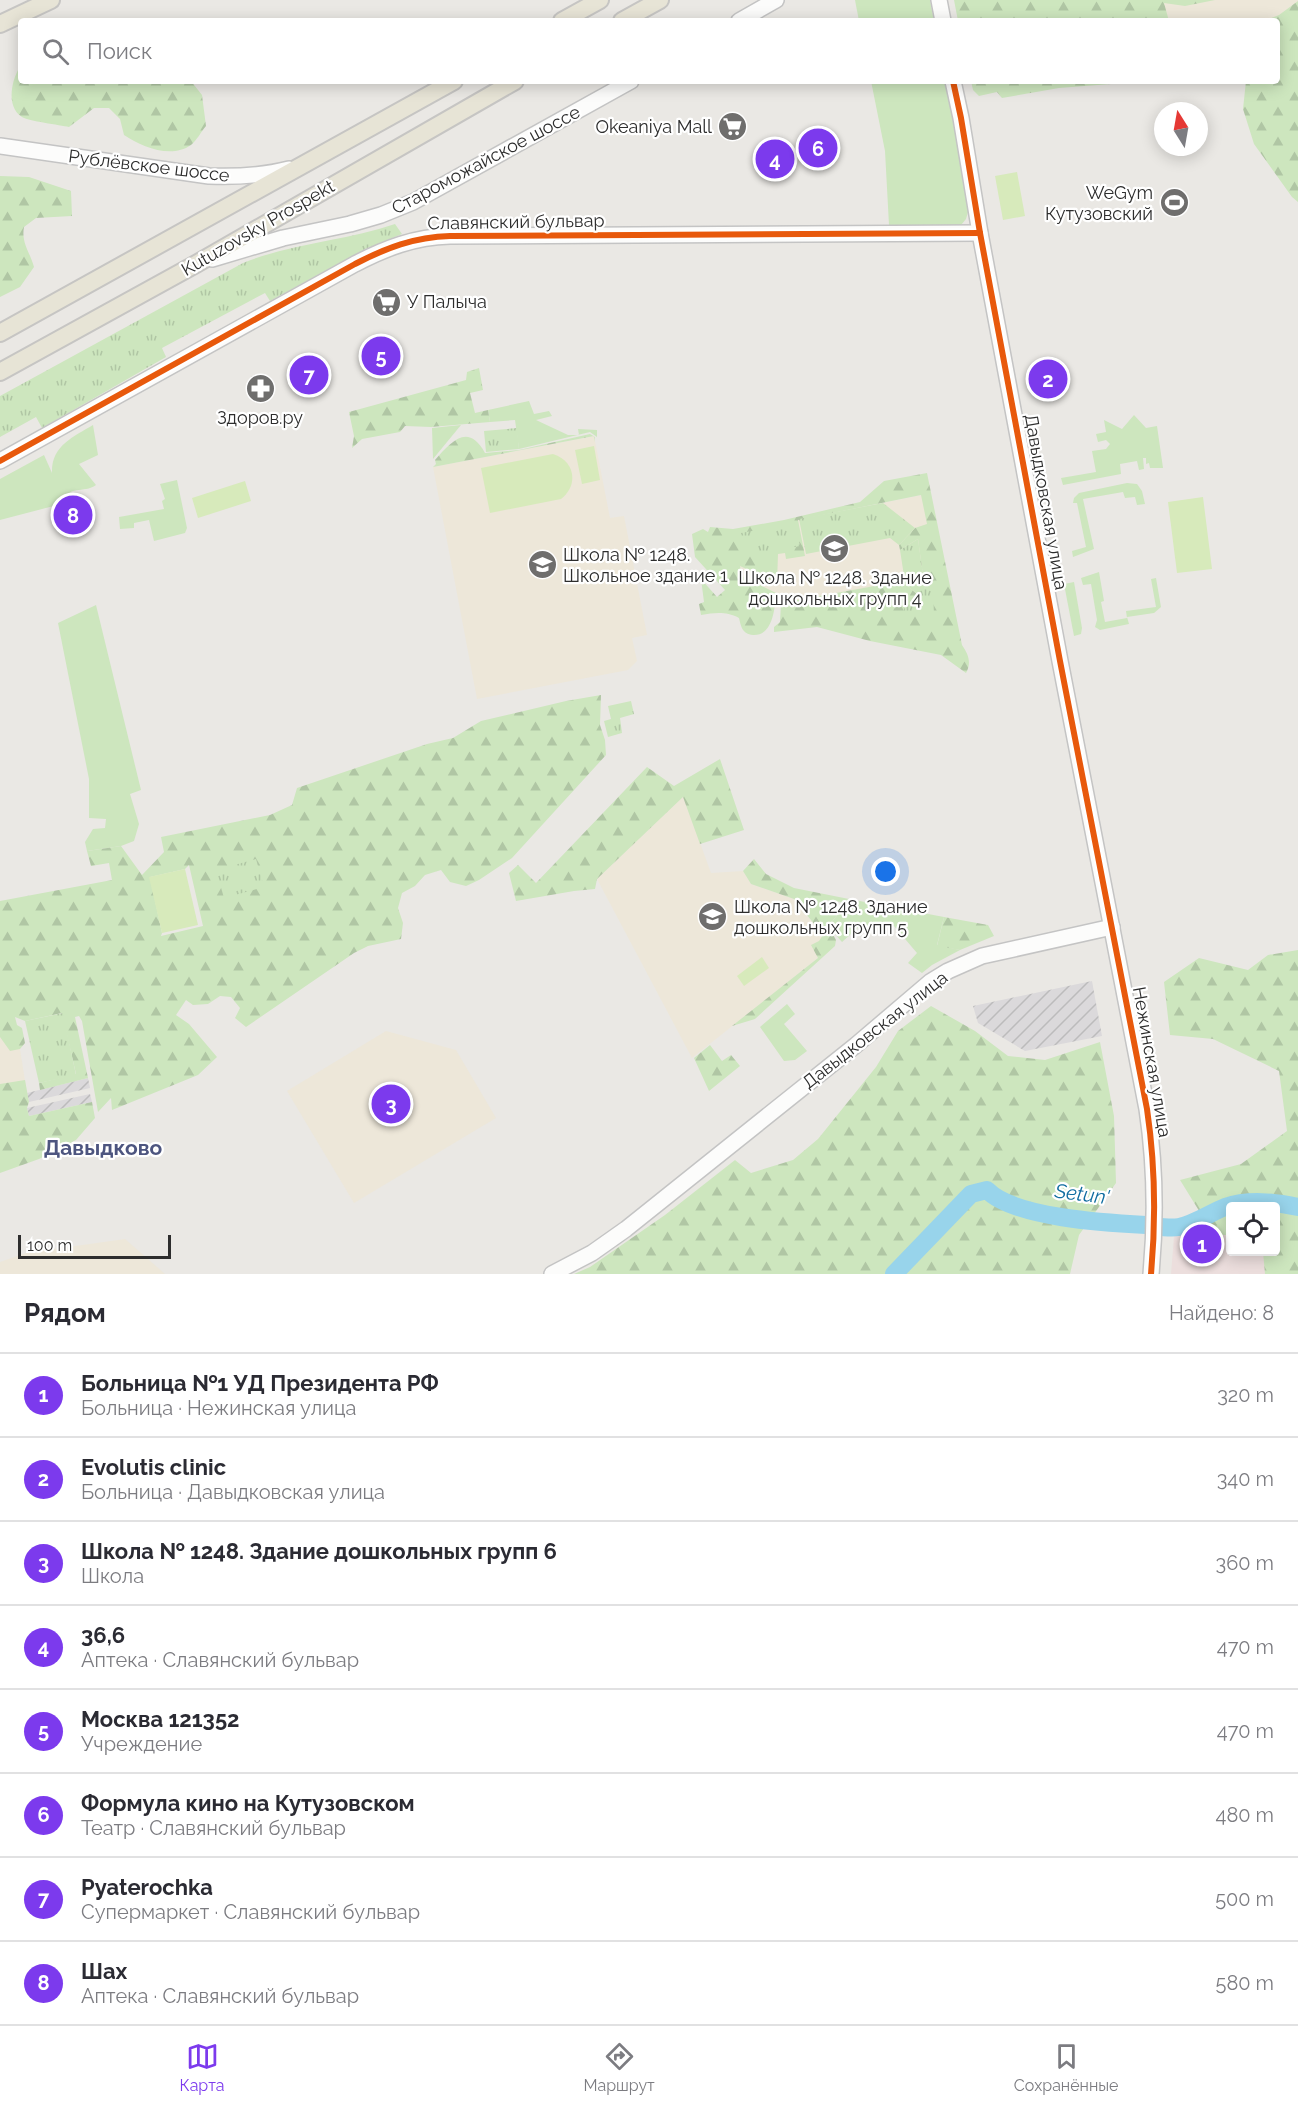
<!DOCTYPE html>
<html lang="ru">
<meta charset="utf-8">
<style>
:root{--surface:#fff;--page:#f7f7f7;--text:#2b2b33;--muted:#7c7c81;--line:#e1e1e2;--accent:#7c3aed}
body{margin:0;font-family:Raleway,sans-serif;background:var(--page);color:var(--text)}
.controls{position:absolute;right:18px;bottom:18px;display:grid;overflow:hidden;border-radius:6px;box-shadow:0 3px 15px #0003}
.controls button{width:54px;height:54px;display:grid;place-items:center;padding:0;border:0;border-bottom:2px solid var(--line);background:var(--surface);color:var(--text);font:30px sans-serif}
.compass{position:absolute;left:1154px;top:102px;width:54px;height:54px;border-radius:50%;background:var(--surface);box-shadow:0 3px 15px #0003;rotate:349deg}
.scale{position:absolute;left:18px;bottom:15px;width:153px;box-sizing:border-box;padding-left:6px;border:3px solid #2d2d2d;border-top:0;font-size:16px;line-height:21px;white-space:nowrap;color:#2d2d2d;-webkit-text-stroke:4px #fff;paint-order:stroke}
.you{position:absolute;left:886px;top:872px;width:21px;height:21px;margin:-15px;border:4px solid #fff;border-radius:50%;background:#1a73e8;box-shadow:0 0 0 9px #1a73e833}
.badge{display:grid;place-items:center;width:39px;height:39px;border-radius:50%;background:var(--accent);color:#fff;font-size:20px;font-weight:700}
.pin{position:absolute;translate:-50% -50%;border:3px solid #fff;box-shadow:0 2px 6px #0006}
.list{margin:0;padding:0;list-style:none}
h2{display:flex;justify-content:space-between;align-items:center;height:78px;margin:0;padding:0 24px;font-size:26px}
h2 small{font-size:20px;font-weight:400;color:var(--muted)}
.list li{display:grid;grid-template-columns:39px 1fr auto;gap:18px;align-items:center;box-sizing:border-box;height:84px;padding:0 24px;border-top:2px solid var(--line)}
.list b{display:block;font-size:22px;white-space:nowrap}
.list p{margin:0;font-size:20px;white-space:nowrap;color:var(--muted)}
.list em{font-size:20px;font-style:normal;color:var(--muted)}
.icon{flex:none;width:33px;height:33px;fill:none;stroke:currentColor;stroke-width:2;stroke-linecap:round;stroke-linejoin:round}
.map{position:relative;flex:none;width:1298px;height:1274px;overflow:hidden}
.search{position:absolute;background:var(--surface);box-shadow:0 3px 15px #0003;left:18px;right:18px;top:18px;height:66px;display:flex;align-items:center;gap:15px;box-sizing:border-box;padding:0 21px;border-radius:6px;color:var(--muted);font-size:22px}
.sheet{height:750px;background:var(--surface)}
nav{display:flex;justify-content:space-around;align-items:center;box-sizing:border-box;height:84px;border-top:2px solid var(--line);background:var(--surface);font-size:16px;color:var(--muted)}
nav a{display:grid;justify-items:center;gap:3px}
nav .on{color:var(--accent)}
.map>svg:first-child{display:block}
.industrial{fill:url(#industrial-furrows)}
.education{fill:#ede7d9}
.medical{fill:#ecdedd}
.grass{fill:#cde6be}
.forest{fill:url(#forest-firs);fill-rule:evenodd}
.park{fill:url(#park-tufts)}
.pitch{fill:#d7eabb}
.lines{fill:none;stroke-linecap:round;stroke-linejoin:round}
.river{stroke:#98d4eb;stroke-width:18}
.secondary-casing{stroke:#c4c4c4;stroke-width:18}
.primary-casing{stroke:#c6c5c3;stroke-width:20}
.secondary{stroke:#fcfcfb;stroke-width:15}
.primary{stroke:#e7e4d6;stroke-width:16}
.cycleway-casing{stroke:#fff;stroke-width:10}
.cycleway{stroke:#e8590c;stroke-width:6}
.labels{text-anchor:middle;stroke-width:4.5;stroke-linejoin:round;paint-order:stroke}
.poi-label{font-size:18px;fill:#2d2d2d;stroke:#fff;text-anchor:start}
.street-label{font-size:18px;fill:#2d2d2d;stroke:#fff}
.water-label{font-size:20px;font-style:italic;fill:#0f6ca0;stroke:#fff}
.quarter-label{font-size:21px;font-weight:bold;fill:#4d557f;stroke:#fff}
</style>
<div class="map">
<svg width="1298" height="1274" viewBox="0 0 1298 1274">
<defs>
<pattern id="industrial-furrows" width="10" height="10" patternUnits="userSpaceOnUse" patternTransform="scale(1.5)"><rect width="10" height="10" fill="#dbd9db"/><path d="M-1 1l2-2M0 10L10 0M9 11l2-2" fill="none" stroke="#bcbbbc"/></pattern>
<pattern id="forest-firs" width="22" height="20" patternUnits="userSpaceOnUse" patternTransform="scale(1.5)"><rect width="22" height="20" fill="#cde6be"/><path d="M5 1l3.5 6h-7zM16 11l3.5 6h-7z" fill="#b0c6a4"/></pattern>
<pattern id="park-tufts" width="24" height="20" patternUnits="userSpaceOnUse" patternTransform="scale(1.5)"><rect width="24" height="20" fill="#cde6be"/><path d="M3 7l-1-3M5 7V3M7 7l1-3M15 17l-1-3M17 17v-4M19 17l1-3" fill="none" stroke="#b0c6a4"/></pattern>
</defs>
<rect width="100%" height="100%" fill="#eae8e4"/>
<!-- industrial -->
<g class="industrial">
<path d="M 1092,981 L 1102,1036 L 1025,1051 L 978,1023 L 973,1006 Z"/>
<path d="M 88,1078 L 90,1088 L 29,1102 L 27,1093 Z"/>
<path d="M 90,1094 L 92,1102 L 29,1116 L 27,1108 Z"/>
</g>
<!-- education -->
<g class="education">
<path d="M 962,0 L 1298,0 L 1298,68 L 1277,21 L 966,21 Z"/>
<path d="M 594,436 L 610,518 L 624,516 L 647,635 L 632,638 L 637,661 L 628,670 L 477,699 L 433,467 Z"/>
<path d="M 922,495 L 947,623 L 807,602 L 750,614 L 733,533 Z"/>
<path d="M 683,796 L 711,873 L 743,871 L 751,884 L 794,899 L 832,947 L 692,1058 L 597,879 Z"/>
<path d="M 0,955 L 20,1049 L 26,1087 L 0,1092 Z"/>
<path d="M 386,1031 L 456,1050 L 496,1118 L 354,1203 L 287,1091 Z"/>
<path d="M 125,1239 L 165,1274 L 0,1274 L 0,1262 L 26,1253 Z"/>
</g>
<!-- medical -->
<path class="medical" d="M 1230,1213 L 1230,1252 L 1276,1252 L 1298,1274 L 1171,1274 L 1174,1236 L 1205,1226 L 1223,1215 Z"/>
<!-- grass -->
<g class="grass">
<path d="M 855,0 L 930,0 L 934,21 L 859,21 Z"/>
<path d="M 871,81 L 945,81 L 970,205 L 966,219 L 961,225 L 893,227 L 889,225 L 885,151 Z"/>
<path d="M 529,401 L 534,414 L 549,411 L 552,416 L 536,420 L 568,435 L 579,435 L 578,429 L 597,430 L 597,437 L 590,432 L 519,449 L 515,420 L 490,422 L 488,410 Z"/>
<path d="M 1134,415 L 1146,428 L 1157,426 L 1163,468 L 1150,468 L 1149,463 L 1146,464 L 1146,458 L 1143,458 L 1144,469 L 1139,470 L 1137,461 L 1120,464 L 1121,474 L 1063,485 L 1061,478 L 1096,472 L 1092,451 L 1106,449 L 1110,444 L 1106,440 L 1098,442 L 1096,434 L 1106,432 L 1104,420 L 1122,429 Z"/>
<path d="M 93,425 L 98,455 L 79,464 L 96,485 C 84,494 66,484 65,503 L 0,520 L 0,479 L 44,455 L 52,473 C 51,446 73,437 93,425 Z"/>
<path d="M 461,425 L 433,459 L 432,428 Z"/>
<path d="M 177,480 L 187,528 L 185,533 L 154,541 L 149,520 L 134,523 L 134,528 L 120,529 L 119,517 L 164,509 L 162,501 L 165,499 L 160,484 Z"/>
<path d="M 1127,483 L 1137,484 L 1142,491 L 1145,504 L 1137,505 L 1135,497 L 1125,498 L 1123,492 L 1083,499 L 1094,549 L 1073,557 L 1072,551 L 1086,547 L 1077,503 L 1073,503 L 1074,498 L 1079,493 Z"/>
<path d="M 1099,572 L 1104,601 L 1101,602 L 1105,622 L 1127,618 L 1126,611 L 1156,607 L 1151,579 L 1156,578 L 1161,607 L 1154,613 L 1127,617 L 1129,624 L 1100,630 L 1095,627 L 1097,620 L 1091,584 L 1083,585 L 1081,578 Z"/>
<path d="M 1074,582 L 1082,628 L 1081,634 L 1074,636 L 1064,584 Z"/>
<path d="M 96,605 L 141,790 L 130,794 L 139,824 L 134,841 L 121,846 L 87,851 L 85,842 L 93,829 L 105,828 L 106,819 L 89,818 L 89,779 L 58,623 Z"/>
<path d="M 849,899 L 944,917 L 937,945 L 960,950 L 932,965 L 922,973 L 908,963 L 917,953 L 894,926 L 861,925 L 842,942 L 828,926 L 840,912 L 841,902 Z"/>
<path d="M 787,1004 L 795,1014 L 784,1024 L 807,1051 L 795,1060 L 784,1061 L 760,1027 Z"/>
</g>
<!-- forest -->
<g class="forest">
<path d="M 954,0 L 1215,0 L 1185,6 L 1164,3 L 1169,21 L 958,21 Z"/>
<path d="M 1298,1 L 1298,202 L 1292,197 L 1254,144 L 1243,109 L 1246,81 L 1277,81 L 1277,21 L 1263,21 L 1279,15 Z"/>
<path d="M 21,65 L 21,81 L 191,81 L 202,95 L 206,126 C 201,132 197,140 191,145 C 171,159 142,147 124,135 L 120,119 L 109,108 L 94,108 L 69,127 C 60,125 28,121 22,117 C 5,106 12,78 21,65 Z"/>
<path d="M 971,81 L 1128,81 L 1111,84 L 1059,88 L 1002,98 L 997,92 L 979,96 L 973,90 Z"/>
<path d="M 0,176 L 29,177 L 71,191 L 72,216 L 36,218 L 24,227 C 21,243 30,252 34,267 L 20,287 L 0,297 Z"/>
<path d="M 479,368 L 483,390 L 470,393 L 475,413 L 488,410 L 490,422 L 431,427 L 405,426 L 400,432 L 362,439 L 352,448 L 354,436 L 349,412 L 466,380 L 467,372 Z"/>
<path d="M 590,434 L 595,437 L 595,442 L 594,436 L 433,467 L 436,464 L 435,460 C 451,442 468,422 485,453 L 519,450 Z"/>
<path d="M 927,473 L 962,645 C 968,654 972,662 966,673 L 941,655 L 870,641 L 817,627 L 774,632 L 774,627 L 780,622 L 781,603 L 902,581 L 918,595 L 910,601 L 904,614 L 925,590 L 918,539 L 900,550 L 899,545 L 915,528 L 927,524 L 921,495 L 798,520 L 805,556 L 786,559 L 785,553 L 778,554 L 777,583 L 740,566 L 742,576 L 776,593 C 775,608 773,636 753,635 C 742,634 741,626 739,618 C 725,611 715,613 701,615 L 699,604 L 704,602 L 701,579 L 717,597 L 725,590 L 695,557 L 692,534 L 703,529 L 708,532 L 710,527 L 733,529 L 784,520 L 860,502 L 884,481 Z"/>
<path d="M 601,695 L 600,725 L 605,740 L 606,755 L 512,858 L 479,880 L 466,886 L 450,882 L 441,870 L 425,875 L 415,886 L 402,893 L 398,908 L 403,923 L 401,939 L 368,946 L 354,953 L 246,1027 L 235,1018 L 240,1008 L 231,997 L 220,996 L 208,1004 L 193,1005 L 186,1000 L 176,1015 L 189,1024 L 217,1057 L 198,1075 L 112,1110 L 111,1098 L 98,1112 L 82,1021 L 79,1016 L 75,1017 L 88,1078 L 40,1090 L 39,1083 L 76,1074 L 62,1013 L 25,1021 L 15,1017 L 17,1025 L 22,1028 L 25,1043 L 20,1049 L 10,1051 L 0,1037 L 0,901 L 112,880 L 109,863 L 91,866 L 87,851 L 121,846 L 142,875 L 164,852 L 161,837 L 270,815 L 292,805 L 297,788 L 427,744 L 453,738 L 481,721 L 566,701 ZM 189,865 L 203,926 L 161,936 L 162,933 L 150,877 L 185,869 Z"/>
<path d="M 720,759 L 744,830 L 700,844 L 683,797 L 597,879 L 595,889 L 574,891 L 516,901 L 509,873 L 518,865 L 536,883 L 647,767 L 674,786 Z"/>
<path d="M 754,859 L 766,874 L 794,888 L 849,899 L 841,902 L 825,900 L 824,909 L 840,912 L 828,926 L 836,940 L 835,946 L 755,1019 L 732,1026 L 818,958 L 811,945 L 819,941 L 823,935 L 794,899 L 751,884 L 743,871 Z"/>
<path d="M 944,917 L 988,925 L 994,936 L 960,950 L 937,946 Z"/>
<path d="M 1298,950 L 1298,1274 L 1265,1274 L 1263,1252 L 1276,1252 L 1276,1206 L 1230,1206 L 1230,1235 L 1214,1235 L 1180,1180 L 1241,1164 L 1287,1131 L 1279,1071 L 1213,1039 L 1170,1035 L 1164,982 L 1199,958 L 1248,970 L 1268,955 Z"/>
<path d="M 931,1006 L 975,1031 L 1008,1056 L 1045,1060 L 1100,1042 L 1114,1116 L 1116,1183 L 1079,1235 L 1070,1274 L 574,1274 L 590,1267 L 665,1215 L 735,1160 L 751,1173 L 793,1160 L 818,1139 L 876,1067 L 898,1031 Z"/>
<path d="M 710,1045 L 722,1061 L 731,1055 L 740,1066 L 709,1091 L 694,1058 Z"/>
<path d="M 25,1080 L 29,1102 L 27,1108 L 29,1116 L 92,1102 L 95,1118 L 76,1140 L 39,1159 L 0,1173 L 0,1084 Z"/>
</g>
<!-- park -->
<g class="park">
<path d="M 395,224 L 402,234 L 365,249 L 270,301 L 265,293 L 162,348 L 166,357 L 42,428 L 36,417 L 0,437 L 0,396 L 243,263 C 292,243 346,241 395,224 Z"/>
<path d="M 517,428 L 519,449 L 486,452 L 484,431 Z"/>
<path d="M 883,503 L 915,528 L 899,545 L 890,538 L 806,554 L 799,519 Z"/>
<path d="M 795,523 L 800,546 L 746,556 L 741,533 Z"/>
<path d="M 918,539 L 925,589 L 933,590 L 934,615 L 904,614 L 904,603 L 918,595 L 902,581 L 904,576 L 900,550 Z"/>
<path d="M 631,701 L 634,714 L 620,718 L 622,733 L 608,737 L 604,721 L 611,719 L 608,706 Z"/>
<path d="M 256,859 L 264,887 L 224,898 L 216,870 Z"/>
<path d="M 63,1013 L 76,1075 L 39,1083 L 25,1021 Z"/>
</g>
<!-- pitch -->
<g class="pitch">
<path d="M 1017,172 L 1025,216 L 1003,220 L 995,176 Z"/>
<path d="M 594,446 L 600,480 L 582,484 L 575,450 Z"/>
<path d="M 553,454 C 575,461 579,485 561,499 L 490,513 L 481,468 Z"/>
<path d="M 245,481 L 251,501 L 198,518 L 192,498 Z"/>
<path d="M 1203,497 L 1212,569 L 1177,573 L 1168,502 Z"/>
<path d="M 185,869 L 198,925 L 162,933 L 149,877 Z"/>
<path d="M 762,957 L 769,968 L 744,986 L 737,976 Z"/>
</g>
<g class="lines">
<!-- river -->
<path class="river" d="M 894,1274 L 971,1194 L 987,1190 C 1014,1218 1108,1223 1146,1225 C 1156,1226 1169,1229 1179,1227 C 1194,1224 1210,1213 1225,1207 C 1249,1199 1274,1202 1298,1207"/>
<defs>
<g id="secondary">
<path d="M 939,0 L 943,21"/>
<path d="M 739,21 L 776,0"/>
<path d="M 953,81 L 961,118 L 980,233 L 1060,661 L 1147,1109 C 1155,1163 1156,1220 1151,1274"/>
<path d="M 0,146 L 209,176 C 237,177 262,176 289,169"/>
<path d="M 212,259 L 283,238 L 350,224 L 381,215 L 413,202 L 631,81"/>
<path d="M 0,461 L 355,264 C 386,248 414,237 450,236 L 980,233"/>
<path d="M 552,1274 L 592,1253 L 626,1229 L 856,1045 L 930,982 L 948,971 L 982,956 L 1112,927"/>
</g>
<g id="primary">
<path d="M 562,21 L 600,0"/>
<path d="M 622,21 L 660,0"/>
<path d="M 0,24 L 51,0"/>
<path d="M 0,333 L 454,81"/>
<path d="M 0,372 L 196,264 L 515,81"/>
</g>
</defs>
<!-- secondary casing -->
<use href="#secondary" class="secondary-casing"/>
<!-- primary casing -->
<use href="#primary" class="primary-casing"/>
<!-- secondary -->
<use href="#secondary" class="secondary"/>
<!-- primary -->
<use href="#primary" class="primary"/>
<defs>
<g id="cycleway">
<path d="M 953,81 L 961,118 L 980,233 L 1060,661 L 1147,1109 C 1155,1163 1156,1220 1151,1274"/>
<path d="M 0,461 L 355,264 C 386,248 414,237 450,236 L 980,233"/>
</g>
</defs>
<!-- cycleway casing -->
<use href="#cycleway" class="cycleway-casing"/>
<!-- cycleway -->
<use href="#cycleway" class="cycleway"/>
</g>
<!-- icons -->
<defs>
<symbol id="supermarket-disc" viewBox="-11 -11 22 22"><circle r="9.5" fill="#6f6e6d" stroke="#fff"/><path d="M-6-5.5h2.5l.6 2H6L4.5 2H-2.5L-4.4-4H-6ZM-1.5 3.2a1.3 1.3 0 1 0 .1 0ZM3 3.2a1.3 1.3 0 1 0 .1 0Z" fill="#fff"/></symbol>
<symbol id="stadium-disc" viewBox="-11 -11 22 22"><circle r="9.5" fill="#6f6e6d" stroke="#fff"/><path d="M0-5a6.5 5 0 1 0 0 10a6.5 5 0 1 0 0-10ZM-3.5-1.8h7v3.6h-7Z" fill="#fff"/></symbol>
<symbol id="pharmacy-disc" viewBox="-11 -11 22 22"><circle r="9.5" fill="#6f6e6d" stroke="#fff"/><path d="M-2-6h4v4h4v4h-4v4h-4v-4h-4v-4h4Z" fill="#fff"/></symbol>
<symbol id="school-disc" viewBox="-11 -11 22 22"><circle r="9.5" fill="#6f6e6d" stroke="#fff"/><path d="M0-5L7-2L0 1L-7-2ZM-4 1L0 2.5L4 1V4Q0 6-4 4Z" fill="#fff"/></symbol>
</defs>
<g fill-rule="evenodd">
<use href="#supermarket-disc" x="716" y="110" width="33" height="33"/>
<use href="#stadium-disc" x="1158" y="186" width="33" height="33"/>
<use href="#supermarket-disc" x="370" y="286" width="33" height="33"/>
<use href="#pharmacy-disc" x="244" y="372" width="33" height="33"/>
<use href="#school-disc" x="818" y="532" width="33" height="33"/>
<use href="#school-disc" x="526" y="548" width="33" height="33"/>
<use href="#school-disc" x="696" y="900" width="33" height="33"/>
</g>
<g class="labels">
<!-- poi labels -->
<g class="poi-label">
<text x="712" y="133" text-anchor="end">Okeaniya Mall</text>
<text x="1153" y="199" text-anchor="end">WeGym<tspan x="1153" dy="21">Кутузовский</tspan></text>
<text x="407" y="308">У Палыча</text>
<text x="260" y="424" text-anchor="middle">Здоров.ру</text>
<text x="563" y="561">Школа № 1248.<tspan x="563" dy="21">Школьное здание 1</tspan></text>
<text x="835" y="584" text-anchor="middle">Школа № 1248. Здание<tspan x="835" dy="21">дошкольных групп 4</tspan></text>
<text x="734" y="913">Школа № 1248. Здание<tspan x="734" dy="21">дошкольных групп 5</tspan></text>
</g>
<!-- street labels -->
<g class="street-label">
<text transform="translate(486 160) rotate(-28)" y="6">Староможайское шоссе</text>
<text transform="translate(149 166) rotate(7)" y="6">Рублёвское шоссе</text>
<text transform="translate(516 222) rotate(-1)" y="6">Славянский бульвар</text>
<text transform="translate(258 228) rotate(-30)" y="6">Kutuzovsky Prospekt</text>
<text transform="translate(1046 502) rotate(80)" y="6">Давыдковская улица</text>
<text transform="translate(875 1030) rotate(-38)" y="6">Давыдковская улица</text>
<text transform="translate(1152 1062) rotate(80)" y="6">Нежинская улица</text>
</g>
<!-- water labels -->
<g class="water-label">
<text transform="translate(1082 1194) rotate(7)" y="7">Setun'</text>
</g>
<!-- quarter labels -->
<g class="quarter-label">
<text x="103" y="1155">Давыдково</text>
</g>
</g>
</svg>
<div class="controls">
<button><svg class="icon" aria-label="locate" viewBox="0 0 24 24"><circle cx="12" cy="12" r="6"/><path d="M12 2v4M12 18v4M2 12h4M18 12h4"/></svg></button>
</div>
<svg class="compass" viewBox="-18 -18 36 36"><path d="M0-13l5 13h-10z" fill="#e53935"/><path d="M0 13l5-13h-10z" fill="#7c7c81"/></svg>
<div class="scale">100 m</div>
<div class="you"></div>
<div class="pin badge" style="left:1202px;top:1244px">1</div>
<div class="pin badge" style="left:1048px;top:379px">2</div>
<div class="pin badge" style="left:391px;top:1104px">3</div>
<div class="pin badge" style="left:775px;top:159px">4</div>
<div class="pin badge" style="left:381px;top:356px">5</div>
<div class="pin badge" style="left:818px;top:148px">6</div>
<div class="pin badge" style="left:309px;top:375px">7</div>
<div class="pin badge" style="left:73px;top:515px">8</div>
<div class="search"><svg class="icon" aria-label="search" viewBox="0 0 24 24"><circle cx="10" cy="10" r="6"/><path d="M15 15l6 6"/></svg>Поиск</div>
</div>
<section class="sheet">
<h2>Рядом<small>Найдено: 8</small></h2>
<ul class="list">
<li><span class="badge">1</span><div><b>Больница №1 УД Президента РФ</b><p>Больница · Нежинская улица</p></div><em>320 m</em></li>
<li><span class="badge">2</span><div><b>Evolutis clinic</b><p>Больница · Давыдковская улица</p></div><em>340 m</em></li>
<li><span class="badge">3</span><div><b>Школа № 1248. Здание дошкольных групп 6</b><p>Школа</p></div><em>360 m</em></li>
<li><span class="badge">4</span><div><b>36,6</b><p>Аптека · Славянский бульвар</p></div><em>470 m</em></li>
<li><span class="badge">5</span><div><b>Москва 121352</b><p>Учреждение</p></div><em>470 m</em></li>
<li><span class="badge">6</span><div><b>Формула кино на Кутузовском</b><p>Театр · Славянский бульвар</p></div><em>480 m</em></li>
<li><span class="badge">7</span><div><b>Pyaterochka</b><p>Супермаркет · Славянский бульвар</p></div><em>500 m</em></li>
<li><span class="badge">8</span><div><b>Шах</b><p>Аптека · Славянский бульвар</p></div><em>580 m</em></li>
</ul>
</section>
<nav>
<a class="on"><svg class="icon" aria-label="map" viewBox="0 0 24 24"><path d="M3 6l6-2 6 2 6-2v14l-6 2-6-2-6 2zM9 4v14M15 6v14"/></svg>Карта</a>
<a><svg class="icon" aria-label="directions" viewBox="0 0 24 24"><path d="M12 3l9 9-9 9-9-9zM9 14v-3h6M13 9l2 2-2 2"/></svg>Маршрут</a>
<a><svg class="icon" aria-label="saved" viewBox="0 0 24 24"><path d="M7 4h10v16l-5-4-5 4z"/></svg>Сохранённые</a>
</nav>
